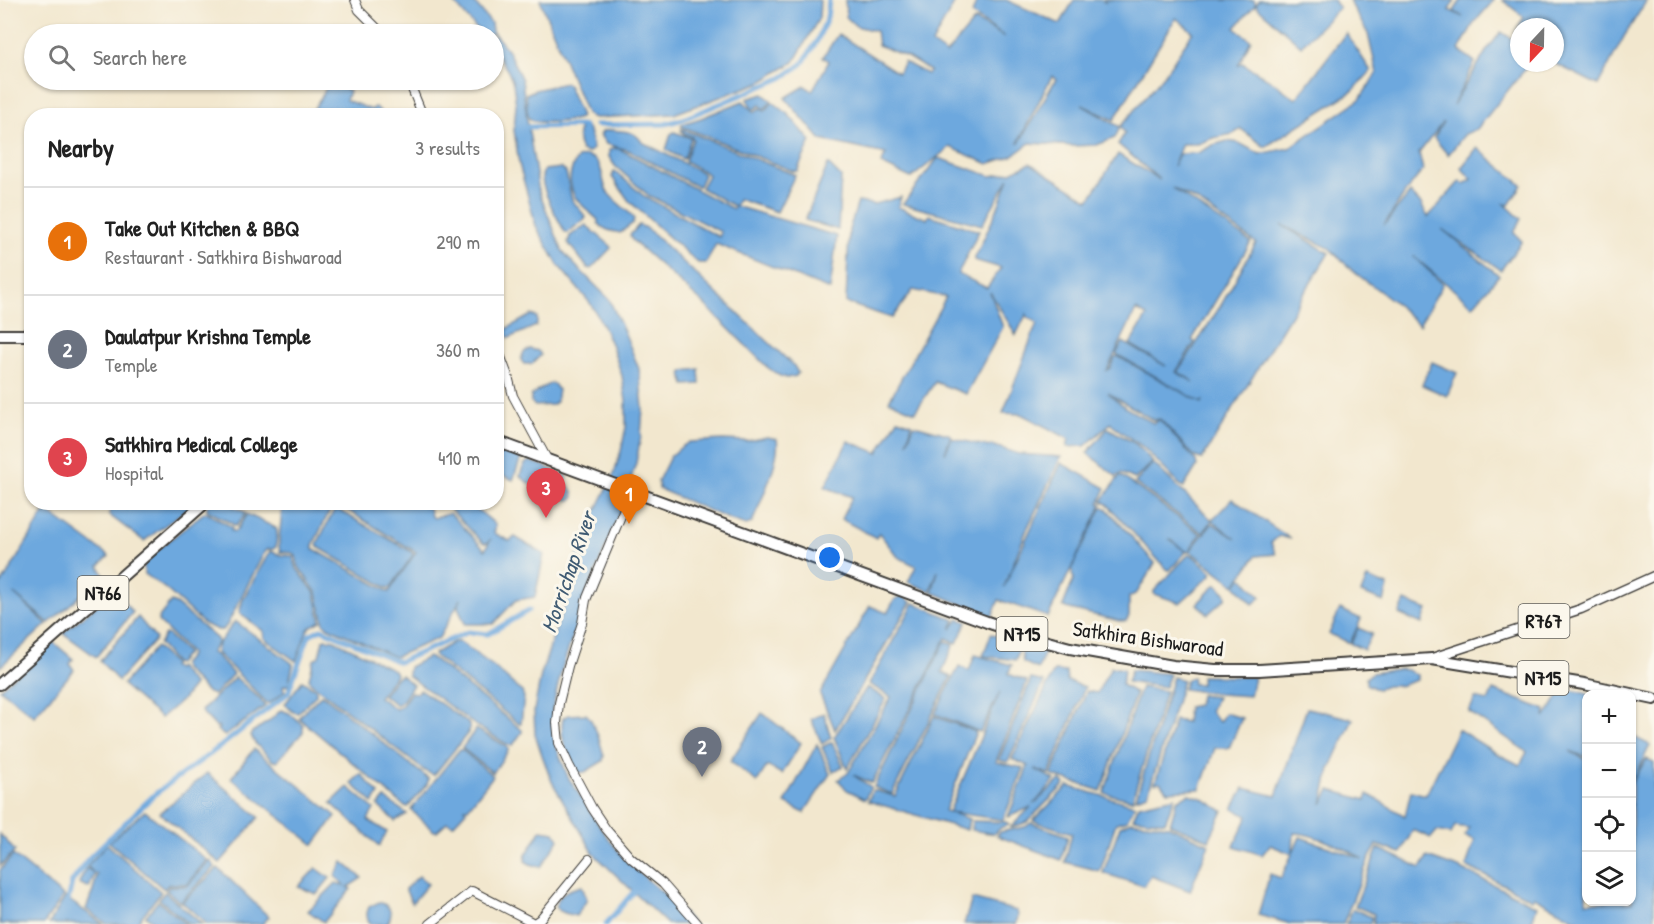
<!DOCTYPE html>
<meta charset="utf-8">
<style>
:root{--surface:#fff;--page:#f6f6f6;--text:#222;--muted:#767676;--line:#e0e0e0;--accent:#1f6fb2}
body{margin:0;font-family:"Patrick Hand",sans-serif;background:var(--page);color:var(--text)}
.controls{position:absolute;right:18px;bottom:18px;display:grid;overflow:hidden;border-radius:12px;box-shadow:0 2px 4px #0004}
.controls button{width:54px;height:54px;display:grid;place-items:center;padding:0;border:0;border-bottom:2px solid var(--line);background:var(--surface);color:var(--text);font:30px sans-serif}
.compass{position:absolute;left:1510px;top:18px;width:54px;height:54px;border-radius:50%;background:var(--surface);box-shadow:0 2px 4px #0004;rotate:202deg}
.you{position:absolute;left:830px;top:558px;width:21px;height:21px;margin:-15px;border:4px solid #fff;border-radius:50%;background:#1a73e8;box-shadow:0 0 0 9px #1a73e833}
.badge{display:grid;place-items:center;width:39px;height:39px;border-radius:50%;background:var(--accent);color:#fff;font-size:20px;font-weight:700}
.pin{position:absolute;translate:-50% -50px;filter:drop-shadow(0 2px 3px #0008)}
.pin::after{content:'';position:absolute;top:32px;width:21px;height:18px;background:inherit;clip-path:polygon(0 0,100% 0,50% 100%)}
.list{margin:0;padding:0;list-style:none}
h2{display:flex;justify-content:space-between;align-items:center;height:78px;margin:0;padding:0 24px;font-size:26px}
h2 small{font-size:20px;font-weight:400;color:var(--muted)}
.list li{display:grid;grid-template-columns:39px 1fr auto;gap:18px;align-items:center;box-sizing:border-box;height:108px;padding:0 24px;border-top:2px solid var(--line)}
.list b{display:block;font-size:22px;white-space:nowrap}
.list p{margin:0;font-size:20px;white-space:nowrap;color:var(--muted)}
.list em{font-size:20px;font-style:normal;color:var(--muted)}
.icon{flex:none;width:33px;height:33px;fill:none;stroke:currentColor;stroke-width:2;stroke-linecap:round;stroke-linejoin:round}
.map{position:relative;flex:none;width:1654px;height:924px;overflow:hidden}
.search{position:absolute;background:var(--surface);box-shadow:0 2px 4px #0004;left:24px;top:24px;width:480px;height:66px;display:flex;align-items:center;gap:15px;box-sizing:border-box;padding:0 21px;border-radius:33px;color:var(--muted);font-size:22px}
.panel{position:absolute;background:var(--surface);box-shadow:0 2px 4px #0004;left:24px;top:108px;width:480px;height:402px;border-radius:24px}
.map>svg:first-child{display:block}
.water{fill:#6da8de;stroke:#44627d;stroke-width:1.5;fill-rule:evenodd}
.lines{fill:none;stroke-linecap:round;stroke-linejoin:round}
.canal{stroke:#6da8de;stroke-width:5}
.secondary-casing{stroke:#3c3a37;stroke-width:10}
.primary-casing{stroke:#3c3a37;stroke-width:11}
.highway-casing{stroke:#3c3a37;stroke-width:14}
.secondary{stroke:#fff;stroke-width:8}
.primary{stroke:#fff;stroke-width:8}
.highway{stroke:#fff;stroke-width:10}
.labels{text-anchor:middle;stroke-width:6;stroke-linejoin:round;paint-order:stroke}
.shield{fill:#fbf7ec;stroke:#5f5e5a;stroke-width:1.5}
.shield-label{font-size:20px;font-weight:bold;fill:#1c1c1c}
.street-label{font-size:21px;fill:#1c1c1c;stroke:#fbf7ec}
.water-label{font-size:22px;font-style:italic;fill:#405b73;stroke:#fbf7ec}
</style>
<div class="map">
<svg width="1654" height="924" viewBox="0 0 1654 924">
<rect width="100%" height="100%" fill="#fbf7ec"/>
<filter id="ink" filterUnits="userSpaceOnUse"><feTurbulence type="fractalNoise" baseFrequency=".0167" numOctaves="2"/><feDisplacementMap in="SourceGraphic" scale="12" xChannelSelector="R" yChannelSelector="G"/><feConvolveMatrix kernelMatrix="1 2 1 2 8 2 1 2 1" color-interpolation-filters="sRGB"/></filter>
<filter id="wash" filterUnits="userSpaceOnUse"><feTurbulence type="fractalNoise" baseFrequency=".008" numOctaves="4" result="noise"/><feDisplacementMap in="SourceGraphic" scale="24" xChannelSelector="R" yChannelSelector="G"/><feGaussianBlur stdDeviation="1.35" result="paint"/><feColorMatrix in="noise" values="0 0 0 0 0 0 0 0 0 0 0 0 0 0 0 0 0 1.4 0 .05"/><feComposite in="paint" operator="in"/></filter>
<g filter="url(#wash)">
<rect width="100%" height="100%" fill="#f2e7ce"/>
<!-- water -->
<g class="water">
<path d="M 452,0 L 472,0 L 491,23 L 492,31 L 507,49 L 522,80 L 527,119 L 539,192 L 562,250 L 573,263 L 609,299 L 626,336 L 639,369 L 643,408 L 641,436 L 636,463 L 622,506 L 586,596 L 562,669 L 552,710 L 556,746 L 568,777 L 607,837 L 627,862 L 664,894 L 694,924 L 667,924 L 594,854 L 552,782 L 542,755 L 535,734 L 534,710 L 541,675 L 553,637 L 565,605 L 570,574 L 591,521 L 613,476 L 621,451 L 626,427 L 626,401 L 622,376 L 612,346 L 599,318 L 590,303 L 558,265 L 536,226 L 519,164 L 514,130 L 516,105 L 513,83 L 508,71 L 494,50 L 494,34 L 481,34 Z"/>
<path d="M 540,0 L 820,0 L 819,18 L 794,62 L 761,82 L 674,114 L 595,118 L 589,116 L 586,113 Z"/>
<path d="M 845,0 L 956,0 L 932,44 L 946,54 L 975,20 L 1005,37 L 972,14 L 977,0 L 1006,0 L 1060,24 L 1074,0 L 1101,0 L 1105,2 L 1104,0 L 1254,0 L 1256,5 L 1259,0 L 1334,0 L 1339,8 L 1301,46 L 1255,5 L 1235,28 L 1251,40 L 1238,66 L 1242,63 L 1270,80 L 1296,99 L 1346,33 L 1371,71 L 1353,91 L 1265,147 L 1241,129 L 1233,134 L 1213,138 L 1198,144 L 1182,144 L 1173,166 L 1179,154 L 1198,153 L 1213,145 L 1227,141 L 1239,143 L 1260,154 L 1289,148 L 1360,99 L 1377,73 L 1368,34 L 1349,0 L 1455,0 L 1449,10 L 1463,17 L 1454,11 L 1461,0 L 1494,0 L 1474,23 L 1459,50 L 1475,62 L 1453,105 L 1487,50 L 1501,32 L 1519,43 L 1519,63 L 1532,63 L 1521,74 L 1477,129 L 1465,134 L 1448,155 L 1434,138 L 1443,122 L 1419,153 L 1423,170 L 1407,190 L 1384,225 L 1410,193 L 1421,204 L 1428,217 L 1460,181 L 1464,184 L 1472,179 L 1461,168 L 1477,148 L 1522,185 L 1509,205 L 1505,204 L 1521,219 L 1514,233 L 1522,241 L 1501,270 L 1442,229 L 1499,275 L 1473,306 L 1413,256 L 1443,284 L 1419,325 L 1393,301 L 1354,272 L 1329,248 L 1282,225 L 1329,253 L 1202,459 L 1195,457 L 1160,419 L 1153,420 L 1108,393 L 1126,408 L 1153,423 L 1158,420 L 1161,421 L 1196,461 L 1197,466 L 1184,487 L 1180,485 L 1143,447 L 1113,426 L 1111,423 L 1085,446 L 1067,447 L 1069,439 L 1021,414 L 1003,413 L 1037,323 L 1026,316 L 1027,313 L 1016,335 L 990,292 L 1003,327 L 966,394 L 935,382 L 915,412 L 889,401 L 946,297 L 913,290 L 892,318 L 846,303 L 849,230 L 858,202 L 874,204 L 901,197 L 898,207 L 927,219 L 929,215 L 979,231 L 958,274 L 987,288 L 1001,268 L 974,260 L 996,212 L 1009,178 L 982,225 L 903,204 L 938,158 L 991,176 L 1011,172 L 1030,163 L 1089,200 L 1118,154 L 1160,180 L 1118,144 L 1125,133 L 1120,127 L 1115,138 L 1097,145 L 1073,146 L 1030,143 L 1012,156 L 988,164 L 950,147 L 911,178 L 881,164 L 886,154 L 821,140 L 785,98 L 805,86 L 812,91 L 829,61 L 823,57 L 838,34 L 898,73 L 904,62 L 927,74 L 930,71 L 907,57 L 878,45 L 876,31 L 856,26 L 846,17 ZM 1176,18 L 1193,32 L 1164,75 L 1120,127 L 1082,105 L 1114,120 ZM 1052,76 L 1056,79 L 1019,143 L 1018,143 ZM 1172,188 L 1197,201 L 1256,243 L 1221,305 L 1178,372 L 1194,382 L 1176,372 L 1195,342 L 1192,340 L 1251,242 ZM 1136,310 L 1147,316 L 1130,344 L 1166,366 L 1123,342 L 1116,354 L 1202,403 L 1203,400 L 1202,403 L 1117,356 L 1115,357 L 1110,368 L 1107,370 Z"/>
<path d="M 1502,0 L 1647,0 L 1625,35 L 1598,85 L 1554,63 L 1555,63 L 1555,27 L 1519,27 L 1519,39 L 1514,34 L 1524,17 Z"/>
<path d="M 331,80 L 334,80 L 334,83 L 349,91 L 346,100 L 372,110 L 374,107 L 376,107 L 380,111 L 380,115 L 312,115 L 312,112 Z"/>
<path d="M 565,83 L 568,85 L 581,116 L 580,118 C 571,121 535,126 529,118 C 526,112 527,101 526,94 L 535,90 Z"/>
<path d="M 763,94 L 772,101 L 764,109 L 760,105 L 753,110 L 747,99 Z"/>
<path d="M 743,101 L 754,112 L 760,108 L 765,111 L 773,102 L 788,114 L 811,141 L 797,171 L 793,171 L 681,126 L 682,124 L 701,118 Z"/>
<path d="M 581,127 L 586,127 L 589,131 L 593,149 L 588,153 L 581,151 C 578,143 575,134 581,127 Z"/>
<path d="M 682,129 L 795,175 L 777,212 L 741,200 L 738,200 L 735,206 L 837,236 L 830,290 L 716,244 L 706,263 L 698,263 L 629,201 L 612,177 L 614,172 L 617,173 L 644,196 L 719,237 L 721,232 L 648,195 L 615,166 L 609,157 L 609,150 L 614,148 L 620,149 L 733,209 L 734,206 L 701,188 L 708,175 L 705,172 L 685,161 L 693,139 L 692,137 L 683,133 L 681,130 Z"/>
<path d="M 612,130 C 626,132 634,130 642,142 L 701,172 L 704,175 L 699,186 L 696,186 L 628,150 L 606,144 L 600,135 L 603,131 Z"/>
<path d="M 674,132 L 691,138 L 685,156 L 683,159 L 666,150 L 671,134 Z"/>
<path d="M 586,156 C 605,159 600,178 607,191 C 612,200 627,209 634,218 L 633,223 L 620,233 C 612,231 603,230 598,223 L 598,220 C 592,214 577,202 574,195 C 568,183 569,169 578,158 Z"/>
<path d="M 828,164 L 841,177 L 838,230 L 805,220 Z"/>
<path d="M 561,168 L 566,172 L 572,200 L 586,217 L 585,219 L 567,233 L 564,231 L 562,227 C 555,213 536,182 544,170 Z"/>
<path d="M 586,225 L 611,246 L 611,248 L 591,269 L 588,268 L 568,243 L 570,236 Z"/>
<path d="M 639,225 L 644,227 L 651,232 L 794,366 L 798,373 L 796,376 L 787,378 L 780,376 L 767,367 L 704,304 L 632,240 L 630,235 Z"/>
<path d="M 531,315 L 537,317 L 537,324 L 536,326 L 509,338 L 506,335 L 506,329 Z"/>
<path d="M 530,349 L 538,351 L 541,355 L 532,364 L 524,364 L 521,360 C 522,354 524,351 530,349 Z"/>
<path d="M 1432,362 L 1457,373 L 1447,396 L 1422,385 Z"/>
<path d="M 699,369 L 700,384 L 685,385 L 682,377 L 683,371 Z"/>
<path d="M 552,383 L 555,385 L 558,390 L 556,402 L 553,405 L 535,406 L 531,402 L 531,396 C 534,393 548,384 552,383 Z"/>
<path d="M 898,419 L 912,424 L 907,443 L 914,425 L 951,435 L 945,453 L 952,438 L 990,447 L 991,445 L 1019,454 L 1061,457 L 1027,529 L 1004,587 L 1061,463 L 1106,488 L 1099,503 L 1102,504 L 1048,617 L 999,600 L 992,617 L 932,592 L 938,571 L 930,591 L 908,582 L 916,566 L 898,557 L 879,533 L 876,538 L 841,519 L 852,497 L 825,487 L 848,441 L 878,453 Z"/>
<path d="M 1108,428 L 1136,444 L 1152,461 L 1151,464 L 1135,479 L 1121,473 L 1116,476 L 1087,453 Z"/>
<path d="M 767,437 L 777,439 C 781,459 760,503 752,523 L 746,525 L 731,520 L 659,489 L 658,481 L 670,457 L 680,448 L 689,442 L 722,440 L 747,441 Z"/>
<path d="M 498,448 L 515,456 L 519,455 L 521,458 L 513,480 L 497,473 L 497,458 Z"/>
<path d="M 529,461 L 542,465 L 567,477 L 566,484 L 573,491 L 574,497 L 571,500 L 568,500 C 552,493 532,488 520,476 C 522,470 523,464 529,461 Z"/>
<path d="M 1153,463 L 1212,520 L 1232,499 L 1291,539 L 1279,536 L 1271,543 L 1276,554 L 1256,556 L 1235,585 L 1190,551 L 1212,523 L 1236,539 L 1212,520 L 1203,533 L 1135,483 Z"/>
<path d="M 1120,475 L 1201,534 L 1188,552 L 1169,539 L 1186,552 L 1170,570 L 1168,570 L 1159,561 L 1107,504 L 1102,501 Z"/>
<path d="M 112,503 L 112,502 L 195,503 L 144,541 L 109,515 Z"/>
<path d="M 211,503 L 227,503 L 245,512 L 245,514 L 236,526 L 207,510 L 207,506 Z"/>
<path d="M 390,503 L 418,503 L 429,508 L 431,516 L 434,518 L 450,513 L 485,550 L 491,539 L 487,543 L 483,543 L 450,509 L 446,503 C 473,502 477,509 496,525 L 494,533 L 510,541 L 515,537 L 544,554 L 535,597 L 516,600 L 493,624 L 465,624 L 458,607 L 461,598 L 439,638 L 395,657 L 328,627 L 324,624 L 317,593 L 298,566 L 296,556 L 292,553 L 280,552 C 276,541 284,517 281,503 L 313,503 L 311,508 L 318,511 L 321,505 L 330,510 L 313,545 L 314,549 L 389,592 L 416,552 L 337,504 L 338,502 Z"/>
<path d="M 1102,507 L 1104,507 L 1107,509 L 1155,563 L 1137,593 L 1129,597 L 1129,616 L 1126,621 L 1119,621 L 1066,608 L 1063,606 L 1074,578 L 1072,575 L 1073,571 L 1071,570 Z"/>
<path d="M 337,509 L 412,552 L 413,555 L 391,587 L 387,588 L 318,547 L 317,544 L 333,512 Z"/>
<path d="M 46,510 L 109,556 L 99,566 L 104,575 L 49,623 L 14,594 L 47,624 L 0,667 L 0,581 L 2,583 Z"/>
<path d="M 205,512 L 232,527 L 231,530 L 235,532 L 247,514 L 276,528 L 277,531 L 276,547 L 273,549 L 268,549 L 265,551 L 227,625 L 223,630 L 218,630 L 204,624 L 167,590 L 145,574 L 143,562 L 146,559 Z"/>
<path d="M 270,551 L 281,555 L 293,556 L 295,566 L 315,593 L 321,621 L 310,627 L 307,631 L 296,661 L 266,640 L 264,638 L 263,631 L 239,613 L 243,599 Z"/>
<path d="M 1189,554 L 1192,555 L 1211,571 L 1211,575 L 1180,603 L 1154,594 L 1154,591 Z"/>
<path d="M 1243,578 L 1261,597 L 1253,604 L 1235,585 Z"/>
<path d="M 1367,578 L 1388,586 L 1384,602 L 1361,593 Z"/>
<path d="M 1215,585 L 1217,585 L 1226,594 L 1226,598 L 1208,614 L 1197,604 Z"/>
<path d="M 113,592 L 133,612 L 96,657 L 63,633 Z"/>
<path d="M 903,596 L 911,602 L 835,730 L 820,694 L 870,606 L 887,613 L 895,599 Z"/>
<path d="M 1405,601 L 1427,610 L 1422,624 L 1399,614 Z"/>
<path d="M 171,602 L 176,604 L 217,639 L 218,642 L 211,653 L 216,655 L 233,674 L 214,695 L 208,693 L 184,669 L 182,665 L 190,655 L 190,653 L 158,621 L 159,617 Z"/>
<path d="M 914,603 L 955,620 L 951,629 L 959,619 L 967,622 L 957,643 L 946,638 L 872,783 L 853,775 L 871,787 L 865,799 L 847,790 L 838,780 L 848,773 L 891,697 L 869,684 Z"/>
<path d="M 1340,609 L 1361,619 L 1350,643 L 1329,634 Z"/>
<path d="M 138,617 L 156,639 L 118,681 L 100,661 Z"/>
<path d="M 235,621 L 292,663 L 293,665 L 288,686 L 284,685 L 283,688 L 285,691 L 270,703 L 267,703 L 216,652 L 218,644 Z"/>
<path d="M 1358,628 L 1372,634 L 1364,650 L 1351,644 Z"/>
<path d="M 165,634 L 168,635 L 187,653 L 178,664 L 175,663 L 159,644 Z"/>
<path d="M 991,634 L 1020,644 L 1016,660 L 983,656 Z"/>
<path d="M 325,639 L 334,640 L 394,670 L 396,674 L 395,676 L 379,697 L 396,709 L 402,705 L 411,692 L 416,693 L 421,690 L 468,723 L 470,727 L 468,733 L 434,775 L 425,771 L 310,682 L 309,678 L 314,660 L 319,656 L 323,640 Z"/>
<path d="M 945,641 L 954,644 L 942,672 L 951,677 L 892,794 L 874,787 Z"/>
<path d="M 53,642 L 73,659 L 70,664 L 74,670 L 34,716 L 0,689 Z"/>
<path d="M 454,642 L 460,642 L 493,666 L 522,692 L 524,697 L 521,724 L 519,724 L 435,656 L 434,654 L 435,653 Z"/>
<path d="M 1024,646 L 1046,650 L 1038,669 L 1023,662 L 1021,648 Z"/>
<path d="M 156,647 L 174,664 L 172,666 L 176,669 L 178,667 L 194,685 L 183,699 L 161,718 L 126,688 L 123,684 Z"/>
<path d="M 975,655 L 1012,665 L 1008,674 L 1027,681 L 996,762 L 1024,768 L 1003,820 L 950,812 L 969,819 L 967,830 L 868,801 L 873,790 L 895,796 L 934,716 L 976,732 L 945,811 L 949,812 L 1000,692 L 980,732 L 935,714 L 959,666 L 969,671 Z"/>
<path d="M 428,657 L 435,660 L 522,730 L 522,732 L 513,745 L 508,745 L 475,725 L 409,676 L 408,675 L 409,667 Z"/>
<path d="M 1111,667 L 1124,669 L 1122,685 L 1136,693 L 1101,791 L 1051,775 L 1087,691 L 1097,693 Z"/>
<path d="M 1399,669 L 1407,670 L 1417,675 L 1417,680 L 1399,686 L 1387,686 L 1378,689 L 1374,688 L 1366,684 L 1366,678 L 1372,673 Z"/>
<path d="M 1131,670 L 1170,674 L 1165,687 L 1127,682 Z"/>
<path d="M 1054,671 L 1066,672 L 1067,681 L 1085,687 L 1049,774 L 1035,769 L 1055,780 L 1034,804 L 1060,780 L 1065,784 L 1027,822 L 1010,828 L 1031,807 L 1008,817 L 1028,766 L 1012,759 Z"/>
<path d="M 401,675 L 413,685 L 403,700 L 397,705 L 383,695 L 397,677 Z"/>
<path d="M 1201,676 L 1254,677 L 1250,696 L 1219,694 L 1183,689 L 1186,681 L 1192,677 L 1193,684 L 1201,684 Z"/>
<path d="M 235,677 L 259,698 L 265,706 L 225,736 L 217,730 L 219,728 L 218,726 L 216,727 L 201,711 Z"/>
<path d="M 1173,677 L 1183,680 L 1148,794 L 1136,798 Z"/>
<path d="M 1031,679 L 1044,682 L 1008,762 L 999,760 Z"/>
<path d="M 302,681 L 316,689 L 316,695 L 298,713 L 293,712 L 285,704 Z"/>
<path d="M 867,687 L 886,699 L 847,769 L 834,737 Z"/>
<path d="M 1141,687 L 1166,691 L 1132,800 L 1104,793 Z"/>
<path d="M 1563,688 L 1588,694 L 1586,757 L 1570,751 L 1586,760 L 1586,902 L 1632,902 L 1632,736 L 1650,745 L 1632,783 L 1646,759 L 1654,762 L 1654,924 L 1584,924 L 1534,897 L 1532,899 L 1466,866 L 1475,840 L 1465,836 L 1469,828 L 1455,826 L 1451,834 L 1437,831 L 1431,838 L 1413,830 L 1401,853 L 1377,845 L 1368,861 L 1343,924 L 1291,924 L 1258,915 L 1270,874 L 1281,878 L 1292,854 L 1270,845 L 1262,855 L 1234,846 L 1248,816 L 1233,809 L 1244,788 L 1276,796 L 1307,708 L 1353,719 L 1330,769 L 1322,804 L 1330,790 L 1366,800 L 1368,794 L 1405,816 L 1411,791 L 1426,795 L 1458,729 L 1494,752 L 1520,765 L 1527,752 L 1469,712 L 1475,698 L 1488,701 L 1493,690 L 1546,710 L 1545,718 ZM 1294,833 C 1311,833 1348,849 1363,859 L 1300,837 L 1293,852 Z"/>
<path d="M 321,695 L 328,699 L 429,779 L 427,784 L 408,807 L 403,805 L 299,718 L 301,715 Z"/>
<path d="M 1200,695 L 1217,697 L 1210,711 L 1219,722 L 1225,713 L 1242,718 L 1229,748 L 1215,748 L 1200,789 L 1167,791 L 1160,782 L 1155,783 L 1175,720 L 1186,722 L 1188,707 L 1198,705 Z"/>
<path d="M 281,710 L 289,713 L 303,725 L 303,732 L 277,761 L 273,761 L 254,742 L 251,735 L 252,732 L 268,722 Z"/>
<path d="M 762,713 L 801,743 L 782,774 L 767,766 L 757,782 L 730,761 Z"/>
<path d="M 824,713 L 831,738 L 822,744 L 811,719 Z"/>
<path d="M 586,714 C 595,721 601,745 604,756 L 603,761 L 585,772 L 576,773 L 573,769 C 567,753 559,736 563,718 L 568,715 Z"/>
<path d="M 476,729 L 506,746 L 509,749 L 493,773 L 462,748 Z"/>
<path d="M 832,742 L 843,766 L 833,772 L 822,747 Z"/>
<path d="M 817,744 L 830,774 L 804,813 L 785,803 Z"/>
<path d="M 254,749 L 336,816 L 314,845 L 231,778 Z"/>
<path d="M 459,750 L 462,750 L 493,776 L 468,808 L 465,808 L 466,811 L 453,825 L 447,822 L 437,831 L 434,831 L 411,810 Z"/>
<path d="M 207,773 L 259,817 L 220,863 L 160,813 Z"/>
<path d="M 361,774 L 379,794 L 373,803 L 351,783 Z"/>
<path d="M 1068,786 L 1135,805 L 1127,820 L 1116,823 L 1100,871 L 1065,862 L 1072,833 L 1033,821 Z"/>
<path d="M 348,787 L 374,809 L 368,820 L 387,832 L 379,846 L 331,803 Z"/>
<path d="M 1189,794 L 1202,798 L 1223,811 L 1209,840 L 1170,824 L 1177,800 Z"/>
<path d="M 1175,797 L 1165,822 L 1133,818 L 1139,805 Z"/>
<path d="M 385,798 L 407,814 L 395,821 L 378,806 Z"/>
<path d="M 145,811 L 207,860 L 187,884 L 169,884 L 164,889 L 109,842 Z"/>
<path d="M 972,821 L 1006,822 L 1009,825 L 1002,827 L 994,834 L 971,830 Z"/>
<path d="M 1131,821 L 1169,826 L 1209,844 L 1190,891 L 1151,876 L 1144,886 L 1103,873 L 1120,826 Z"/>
<path d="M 1031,823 L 1068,836 L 1061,860 L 997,836 L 1000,832 L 1025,827 Z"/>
<path d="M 541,830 L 555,832 L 559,839 L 541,867 L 530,864 L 525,861 L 526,855 Z"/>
<path d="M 0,834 L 15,851 L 0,866 Z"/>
<path d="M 107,844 L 161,892 L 136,924 L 107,924 L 86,909 L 93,891 L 97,874 L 95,873 L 89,888 L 79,883 L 86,868 L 93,872 L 87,866 Z"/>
<path d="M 1378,848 L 1421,868 L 1427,857 L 1461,869 L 1537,906 L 1531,924 L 1373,924 L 1374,914 L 1355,906 Z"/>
<path d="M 13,855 L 63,896 L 44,924 L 0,924 L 0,870 Z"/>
<path d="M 210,860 L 215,867 L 180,902 L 166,890 L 170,886 L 187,886 Z"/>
<path d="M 343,862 L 362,878 L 348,887 L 351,889 L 324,922 L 308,911 L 336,883 L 346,886 L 335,876 Z"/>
<path d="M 218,868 L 269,917 L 262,924 L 207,924 L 182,902 Z"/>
<path d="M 316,868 L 330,878 L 317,894 L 298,887 Z"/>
<path d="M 419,876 L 428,884 L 412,903 L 405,889 Z"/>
<path d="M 582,886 L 587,900 L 576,916 C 568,914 561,913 555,907 C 561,891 567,890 582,886 Z"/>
<path d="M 165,892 L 202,924 L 189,924 L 159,899 Z"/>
<path d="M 65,897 L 103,924 L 49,924 Z"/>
<path d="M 972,899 L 1017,911 L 1018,916 L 1016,924 L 964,924 Z"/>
<path d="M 158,901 L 186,924 L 157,924 L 146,916 Z"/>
<path d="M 379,902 C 391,906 394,914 387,924 L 371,924 C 366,919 366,913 369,907 Z"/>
<path d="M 1353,909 L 1372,917 L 1370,924 L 1346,924 Z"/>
</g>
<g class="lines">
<!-- canal -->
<g class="canal">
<path d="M 596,125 L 665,124 L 683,119 L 782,78 L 802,64 L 817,41 L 827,18 L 829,0"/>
<path d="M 522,127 L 584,126"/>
<path d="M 67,906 L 72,882 L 91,856 L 155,794 L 221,746 L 288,693 L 309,635 L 321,629 L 399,662 L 468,632 L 488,634 L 529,610"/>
<path d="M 606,924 L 636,889"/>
</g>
</g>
</g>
<g filter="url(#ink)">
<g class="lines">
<defs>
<g id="secondary">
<path d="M 355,0 L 359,10 L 383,34"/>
<path d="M 411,80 L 412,89 L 423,116"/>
<path d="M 496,344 L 508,376 L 513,396 L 547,459"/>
<path d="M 637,492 L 628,499 L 586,600 L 582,623 L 568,666 L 559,703 L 557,723 L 559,743 L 569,765 L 592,808 L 606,829 L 631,858 L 663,884 L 698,924"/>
<path d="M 430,924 L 472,891 L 534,923 L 540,919 L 589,859"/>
</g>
<path id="primary" d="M 1432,658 L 1581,609 L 1654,576"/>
<g id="highway">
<path d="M 0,335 L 32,335"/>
<path d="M 496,441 L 987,622 L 1040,640 L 1070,648 L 1173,666 L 1215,670 L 1259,670 L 1432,659 L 1584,684 L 1654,699"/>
<path d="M 0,684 L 206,502"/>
</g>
</defs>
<!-- secondary casing -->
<use href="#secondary" class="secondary-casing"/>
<!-- primary casing -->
<use href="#primary" class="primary-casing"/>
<!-- highway casing -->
<use href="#highway" class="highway-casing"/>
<!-- secondary -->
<use href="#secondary" class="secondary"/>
<!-- primary -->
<use href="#primary" class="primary"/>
<!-- highway -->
<use href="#highway" class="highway"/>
</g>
</g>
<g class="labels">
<!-- shield labels -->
<g class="shield">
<rect x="77.5" y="576" width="51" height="34" rx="4.5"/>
<rect x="1518.5" y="604" width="51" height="34" rx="4.5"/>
<rect x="996.5" y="617" width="51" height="34" rx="4.5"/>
<rect x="1517.5" y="661" width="51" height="34" rx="4.5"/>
</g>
<g class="shield-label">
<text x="103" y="600">N766</text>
<text x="1544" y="628">R767</text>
<text x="1022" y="641">N715</text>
<text x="1543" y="685">N715</text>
</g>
<!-- street labels -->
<g class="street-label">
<text transform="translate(1148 639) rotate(8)" y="7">Satkhira Bishwaroad</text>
</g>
<!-- water labels -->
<g class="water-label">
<text transform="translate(568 572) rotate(-71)" y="8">Morrichap River</text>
</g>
</g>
</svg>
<div class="controls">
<button>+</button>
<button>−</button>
<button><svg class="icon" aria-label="locate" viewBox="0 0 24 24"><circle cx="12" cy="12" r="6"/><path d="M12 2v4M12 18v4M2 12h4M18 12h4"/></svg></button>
<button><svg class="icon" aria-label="layers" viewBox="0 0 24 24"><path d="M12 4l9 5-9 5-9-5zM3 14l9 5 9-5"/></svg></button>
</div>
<svg class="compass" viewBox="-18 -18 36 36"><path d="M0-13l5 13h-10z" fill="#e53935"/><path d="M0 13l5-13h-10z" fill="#767676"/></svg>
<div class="you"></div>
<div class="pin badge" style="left:629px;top:524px;background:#e8710a">1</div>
<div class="pin badge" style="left:702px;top:777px;background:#6b7280">2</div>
<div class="pin badge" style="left:546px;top:518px;background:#e0444e">3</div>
<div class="search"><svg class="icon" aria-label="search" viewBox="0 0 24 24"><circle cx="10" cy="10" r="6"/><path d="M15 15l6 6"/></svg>Search here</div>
<section class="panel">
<h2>Nearby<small>3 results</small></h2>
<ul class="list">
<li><span class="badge" style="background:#e8710a">1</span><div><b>Take Out Kitchen &amp; BBQ</b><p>Restaurant · Satkhira Bishwaroad</p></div><em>290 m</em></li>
<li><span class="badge" style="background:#6b7280">2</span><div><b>Daulatpur Krishna Temple</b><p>Temple</p></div><em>360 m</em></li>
<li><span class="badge" style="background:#e0444e">3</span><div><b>Satkhira Medical College</b><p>Hospital</p></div><em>410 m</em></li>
</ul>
</section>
</div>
